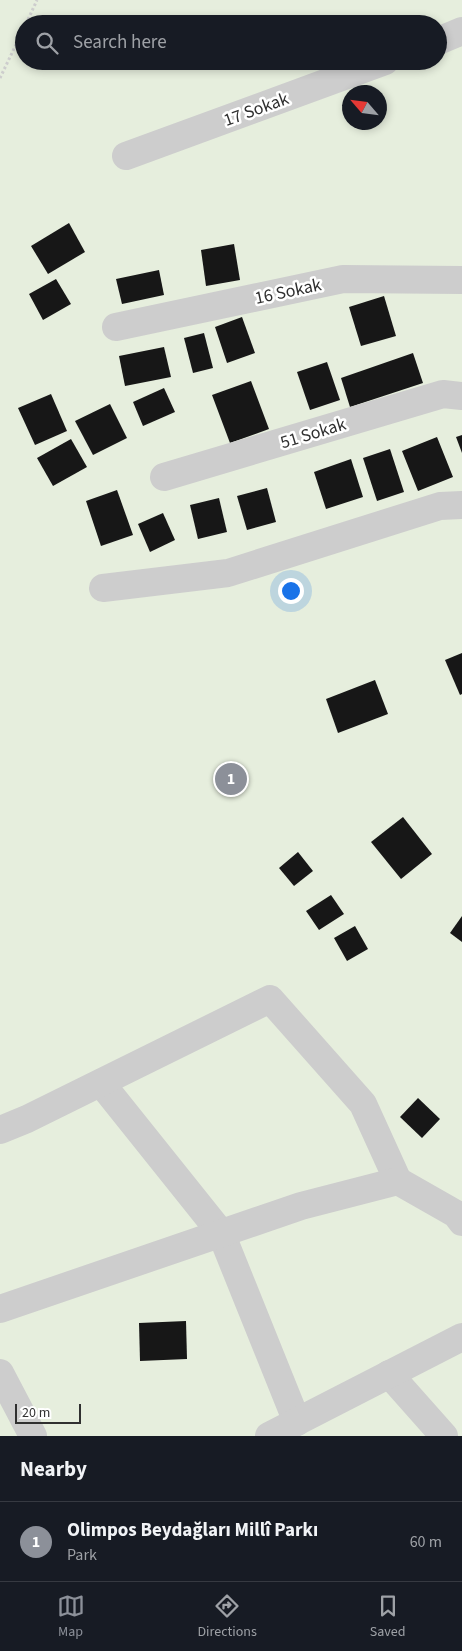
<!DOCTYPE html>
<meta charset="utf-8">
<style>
:root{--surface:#171b24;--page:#20242c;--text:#f1f3f6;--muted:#9ea1a6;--line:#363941;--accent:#8c9099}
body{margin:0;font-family:"Source Sans 3",sans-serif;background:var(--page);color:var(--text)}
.compass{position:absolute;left:342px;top:85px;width:45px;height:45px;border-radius:50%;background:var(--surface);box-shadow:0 2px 8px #0003;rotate:298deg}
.scale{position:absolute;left:15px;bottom:12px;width:66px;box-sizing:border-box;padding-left:5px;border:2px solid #303030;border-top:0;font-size:14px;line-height:18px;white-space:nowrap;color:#303030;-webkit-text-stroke:4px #fff;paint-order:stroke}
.you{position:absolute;left:290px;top:590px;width:18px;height:18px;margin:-12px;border:4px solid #fff;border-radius:50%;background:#1a73e8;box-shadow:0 0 0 8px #1a73e833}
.badge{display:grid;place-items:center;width:32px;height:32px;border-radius:50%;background:var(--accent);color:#fff;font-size:16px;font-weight:700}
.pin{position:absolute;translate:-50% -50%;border:2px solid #fff;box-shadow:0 1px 5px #0006}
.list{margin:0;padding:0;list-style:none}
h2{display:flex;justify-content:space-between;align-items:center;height:65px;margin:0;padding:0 20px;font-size:21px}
h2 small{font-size:16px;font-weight:400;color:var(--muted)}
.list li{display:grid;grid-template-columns:32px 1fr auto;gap:15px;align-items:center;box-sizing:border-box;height:80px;padding:0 20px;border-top:1px solid var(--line)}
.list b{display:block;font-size:19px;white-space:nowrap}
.list p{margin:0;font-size:16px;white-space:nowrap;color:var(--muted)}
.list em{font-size:16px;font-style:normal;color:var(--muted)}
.icon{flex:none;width:28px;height:28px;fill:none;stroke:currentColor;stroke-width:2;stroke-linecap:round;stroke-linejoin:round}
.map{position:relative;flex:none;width:462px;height:1436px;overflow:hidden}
.search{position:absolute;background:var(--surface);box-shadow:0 2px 8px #0003;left:15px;right:15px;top:15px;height:55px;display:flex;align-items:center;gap:12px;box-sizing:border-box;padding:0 18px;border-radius:28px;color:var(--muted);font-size:19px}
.sheet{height:145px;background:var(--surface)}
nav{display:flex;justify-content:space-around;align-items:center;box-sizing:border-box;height:70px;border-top:1px solid var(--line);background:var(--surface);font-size:14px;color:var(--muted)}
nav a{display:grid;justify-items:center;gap:2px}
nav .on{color:var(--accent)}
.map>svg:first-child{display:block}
.green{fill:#e6eedd;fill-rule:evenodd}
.building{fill:#171717}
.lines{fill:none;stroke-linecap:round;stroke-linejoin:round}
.path{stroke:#cdcdcd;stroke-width:3;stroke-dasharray:2.5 2.5;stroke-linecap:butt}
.minor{stroke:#cdcdcd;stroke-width:28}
.labels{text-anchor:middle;stroke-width:5;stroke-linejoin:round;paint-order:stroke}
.street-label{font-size:18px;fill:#303030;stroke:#fff}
</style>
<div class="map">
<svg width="462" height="1436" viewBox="0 0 462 1436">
<rect width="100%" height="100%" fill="#fff"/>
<!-- green -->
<path class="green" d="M 0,0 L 462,0 L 462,1436 L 0,1436 ZM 24,24 L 438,24 L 438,61 L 24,61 ZM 350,92 L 380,92 L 380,122 L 350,122 Z"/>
<!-- building -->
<g class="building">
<path d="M 69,223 L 85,252 L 48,274 L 31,246 Z"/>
<path d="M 234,244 L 240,280 L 206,286 L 201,250 Z"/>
<path d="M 159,270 L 164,295 L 122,304 L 116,279 Z"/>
<path d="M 56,279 L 71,304 L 43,320 L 29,294 Z"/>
<path d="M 384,296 L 396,336 L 361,346 L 349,307 Z"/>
<path d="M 242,317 L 255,353 L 227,363 L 215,327 Z"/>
<path d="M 204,333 L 213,368 L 193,373 L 184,338 Z"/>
<path d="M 164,347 L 171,377 L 125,386 L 119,356 Z"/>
<path d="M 413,353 L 423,383 L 350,407 L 341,378 Z"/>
<path d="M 327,362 L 340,400 L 310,410 L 297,372 Z"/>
<path d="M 251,381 L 269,429 L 230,443 L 212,395 Z"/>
<path d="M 164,388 L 175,412 L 143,426 L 133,402 Z"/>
<path d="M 51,394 L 67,431 L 35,445 L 18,408 Z"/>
<path d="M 110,404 L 127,438 L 93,455 L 75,421 Z"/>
<path d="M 462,435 L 462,453 L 456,437 Z"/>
<path d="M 437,437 L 453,477 L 418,491 L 402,451 Z"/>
<path d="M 71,439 L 87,467 L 53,486 L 37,458 Z"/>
<path d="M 390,449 L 404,492 L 377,501 L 363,458 Z"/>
<path d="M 351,459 L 363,497 L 326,509 L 314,472 Z"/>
<path d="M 267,488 L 276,522 L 247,530 L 237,496 Z"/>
<path d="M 117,490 L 133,535 L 101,546 L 86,501 Z"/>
<path d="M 219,498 L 227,532 L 198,539 L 190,505 Z"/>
<path d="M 163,513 L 175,540 L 150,552 L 138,524 Z"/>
<path d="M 462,653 L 462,694 L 460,695 L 445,660 Z"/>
<path d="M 375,680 L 388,714 L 338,733 L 326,699 Z"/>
<path d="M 403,817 L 432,854 L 401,879 L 371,842 Z"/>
<path d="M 298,852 L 313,871 L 294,886 L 279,868 Z"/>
<path d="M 331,895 L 344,914 L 319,930 L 306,911 Z"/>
<path d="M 462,916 L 462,942 L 450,933 Z"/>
<path d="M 355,926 L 368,949 L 347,961 L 334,938 Z"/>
<path d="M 418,1098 L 440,1119 L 422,1138 L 400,1117 Z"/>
<path d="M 186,1321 L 187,1359 L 140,1361 L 139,1323 Z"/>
</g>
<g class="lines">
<!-- path -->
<g class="path">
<path d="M 26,24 L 37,0"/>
<path d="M 0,78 L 24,28"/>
</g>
<!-- minor -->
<g class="minor">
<path d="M 438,41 L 462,31"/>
<path d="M 126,156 L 385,61"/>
<path d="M 116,327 L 343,279 L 462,280"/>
<path d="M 164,477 L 443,394 L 462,396"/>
<path d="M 103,588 L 228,573 L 440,506 L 462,505"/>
<path d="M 101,1083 L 221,1233 L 297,1422"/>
<path d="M 0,1130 L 27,1119 L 270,999 L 363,1104 L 398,1181"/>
<path d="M 0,1309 L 301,1206 L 398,1181 L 456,1214 L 462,1222"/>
<path d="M 0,1373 L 33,1436"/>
<path d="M 389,1374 L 444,1436"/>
<path d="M 269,1436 L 462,1337"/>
</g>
</g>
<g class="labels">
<!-- street labels -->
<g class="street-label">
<text transform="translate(256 109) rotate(-20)" y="6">17 Sokak</text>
<text transform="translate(288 291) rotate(-12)" y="6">16 Sokak</text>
<text transform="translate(313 433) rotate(-17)" y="6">51 Sokak</text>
</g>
</g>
</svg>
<svg class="compass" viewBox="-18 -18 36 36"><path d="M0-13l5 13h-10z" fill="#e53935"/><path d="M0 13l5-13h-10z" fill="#9ea1a6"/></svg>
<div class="scale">20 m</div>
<div class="you"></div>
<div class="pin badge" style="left:231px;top:779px">1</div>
<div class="search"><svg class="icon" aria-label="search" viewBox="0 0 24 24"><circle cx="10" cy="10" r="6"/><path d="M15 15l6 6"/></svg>Search here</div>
</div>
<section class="sheet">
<h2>Nearby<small></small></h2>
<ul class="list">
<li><span class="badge">1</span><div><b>Olimpos Beydağları Millî Parkı</b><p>Park</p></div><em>60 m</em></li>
</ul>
</section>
<nav>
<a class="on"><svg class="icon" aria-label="map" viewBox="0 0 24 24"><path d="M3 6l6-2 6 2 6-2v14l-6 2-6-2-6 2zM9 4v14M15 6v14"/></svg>Map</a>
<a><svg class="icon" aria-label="directions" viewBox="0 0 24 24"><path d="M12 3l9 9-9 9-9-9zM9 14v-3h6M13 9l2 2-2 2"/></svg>Directions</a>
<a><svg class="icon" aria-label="saved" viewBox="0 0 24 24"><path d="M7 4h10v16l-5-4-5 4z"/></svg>Saved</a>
</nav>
